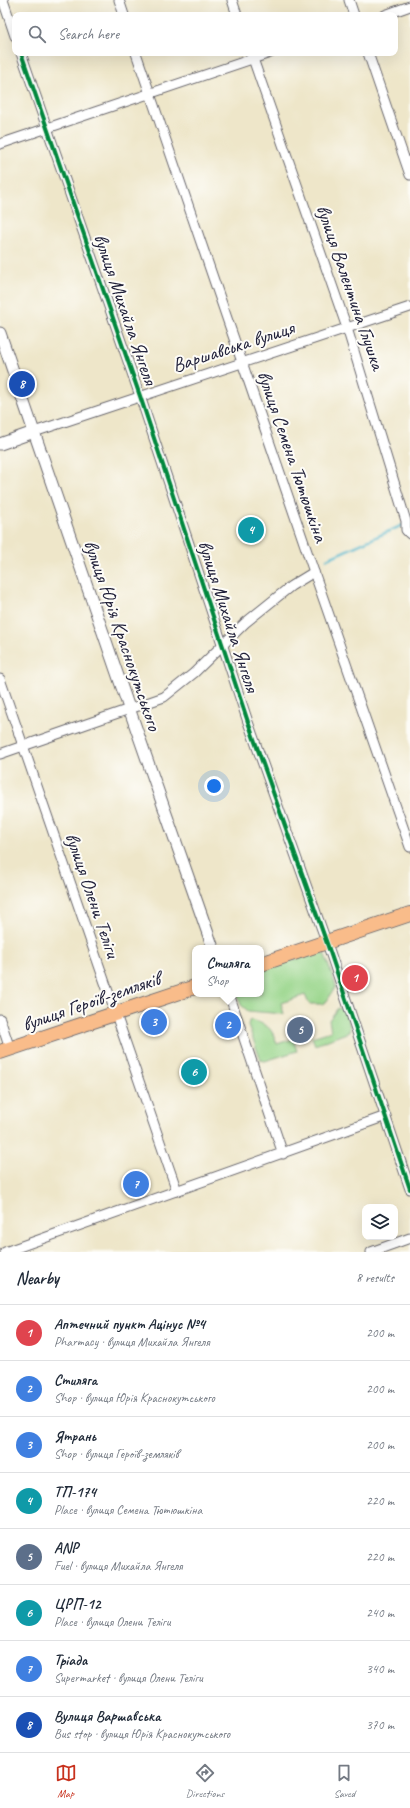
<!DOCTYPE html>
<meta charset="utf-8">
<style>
:root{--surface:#fff;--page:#f6f6f7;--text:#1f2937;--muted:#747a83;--line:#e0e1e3;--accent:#c8321e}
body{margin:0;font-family:Caveat,sans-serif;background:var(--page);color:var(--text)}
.controls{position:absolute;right:12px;bottom:12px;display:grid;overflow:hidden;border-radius:8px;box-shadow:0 4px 16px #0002}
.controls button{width:36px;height:36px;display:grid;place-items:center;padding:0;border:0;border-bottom:1px solid var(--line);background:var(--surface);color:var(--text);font:20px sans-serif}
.you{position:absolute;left:214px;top:786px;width:14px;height:14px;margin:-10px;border:3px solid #fff;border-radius:50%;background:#1a73e8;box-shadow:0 0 0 6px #1a73e833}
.badge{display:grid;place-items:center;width:26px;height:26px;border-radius:50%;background:var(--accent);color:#fff;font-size:13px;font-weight:700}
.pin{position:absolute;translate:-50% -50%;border:2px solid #fff;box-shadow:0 1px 4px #0006}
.popup{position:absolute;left:192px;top:945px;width:72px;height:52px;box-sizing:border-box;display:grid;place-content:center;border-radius:8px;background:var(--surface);filter:drop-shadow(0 1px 3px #0005);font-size:13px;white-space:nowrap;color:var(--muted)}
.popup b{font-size:15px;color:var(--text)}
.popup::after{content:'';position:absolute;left:50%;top:100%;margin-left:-8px;border:8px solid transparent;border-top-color:var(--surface)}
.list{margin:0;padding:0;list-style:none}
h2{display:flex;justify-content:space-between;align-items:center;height:52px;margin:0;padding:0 16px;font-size:17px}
h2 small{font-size:13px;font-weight:400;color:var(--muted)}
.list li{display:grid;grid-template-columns:26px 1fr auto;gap:12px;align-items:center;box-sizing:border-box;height:56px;padding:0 16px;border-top:1px solid var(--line)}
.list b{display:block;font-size:15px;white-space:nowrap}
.list p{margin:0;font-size:13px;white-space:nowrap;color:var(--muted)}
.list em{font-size:13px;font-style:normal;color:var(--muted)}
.icon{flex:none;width:22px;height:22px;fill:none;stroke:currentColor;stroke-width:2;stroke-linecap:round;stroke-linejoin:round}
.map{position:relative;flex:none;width:410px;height:1252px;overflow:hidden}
.search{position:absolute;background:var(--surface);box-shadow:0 4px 16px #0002;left:12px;right:12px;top:12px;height:44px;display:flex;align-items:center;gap:10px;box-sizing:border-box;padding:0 14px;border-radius:8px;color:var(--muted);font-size:15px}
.sheet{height:500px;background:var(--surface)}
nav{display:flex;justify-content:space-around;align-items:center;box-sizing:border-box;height:56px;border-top:1px solid var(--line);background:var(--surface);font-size:11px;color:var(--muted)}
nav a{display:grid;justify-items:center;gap:2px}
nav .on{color:var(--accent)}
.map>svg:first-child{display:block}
.green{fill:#98d58a;stroke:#5d7c62}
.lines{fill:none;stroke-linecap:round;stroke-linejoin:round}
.stream{stroke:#4ab3c8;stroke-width:2.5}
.minor-casing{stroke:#69676d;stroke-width:11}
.tertiary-casing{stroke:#69676d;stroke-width:13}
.primary-casing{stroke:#69676d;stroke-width:16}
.minor{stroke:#fff;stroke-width:9}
.tertiary{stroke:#fff;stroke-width:11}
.primary{stroke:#f9bc8a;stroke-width:14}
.cycleway-casing{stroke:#fdfcf7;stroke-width:6}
.cycleway{stroke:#00873e;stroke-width:4}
.labels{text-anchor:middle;stroke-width:4;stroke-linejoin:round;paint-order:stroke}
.street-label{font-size:20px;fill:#22223b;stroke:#fdfcf7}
</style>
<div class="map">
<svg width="410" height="1252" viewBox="0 0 410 1252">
<rect width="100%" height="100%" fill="#fdfcf7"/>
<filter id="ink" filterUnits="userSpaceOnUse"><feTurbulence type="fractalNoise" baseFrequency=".025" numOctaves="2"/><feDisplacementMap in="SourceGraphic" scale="8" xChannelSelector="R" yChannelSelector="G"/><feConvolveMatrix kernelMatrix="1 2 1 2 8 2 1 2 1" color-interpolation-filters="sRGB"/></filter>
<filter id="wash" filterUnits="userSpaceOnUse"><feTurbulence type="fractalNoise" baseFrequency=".012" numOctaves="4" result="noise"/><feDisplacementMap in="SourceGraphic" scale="16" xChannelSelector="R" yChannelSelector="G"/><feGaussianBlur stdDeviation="0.9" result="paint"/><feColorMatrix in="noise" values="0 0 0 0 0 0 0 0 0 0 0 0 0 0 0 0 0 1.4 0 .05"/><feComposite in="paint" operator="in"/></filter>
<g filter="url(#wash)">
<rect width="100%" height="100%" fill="#eee6c9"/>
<!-- green -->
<g class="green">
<path d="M 316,952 L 323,953 L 325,955 L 336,986 L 327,1001 L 322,1004 L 309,1004 L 305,995 L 281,1003 L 284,1014 L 248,1011 L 241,1005 L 237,994 L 261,994 L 261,971 Z"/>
<path d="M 338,1008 L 344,1009 L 350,1026 L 349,1032 L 315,1045 L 312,1037 L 331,1031 L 329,1020 Z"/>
<path d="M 252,1020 C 269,1026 271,1027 277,1044 L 293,1039 L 297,1051 L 265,1061 L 261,1060 L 248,1026 L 249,1021 Z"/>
</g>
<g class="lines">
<!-- stream -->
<path class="stream" d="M 327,559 L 403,525"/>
</g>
</g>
<g filter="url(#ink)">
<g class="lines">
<defs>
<g id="minor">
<path d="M 3,0 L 15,36"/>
<path d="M 119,0 L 124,15"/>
<path d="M 232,0 L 237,15"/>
<path d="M 349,0 L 354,15"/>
<path d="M 385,15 L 410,6"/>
<path d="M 21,53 L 140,396 L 248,722 L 330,952 L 410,1189"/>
<path d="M 136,53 L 314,572 L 410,847"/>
<path d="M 251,53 L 347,328 L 406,521 L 406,530 L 410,534"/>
<path d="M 368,53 L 410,175"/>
<path d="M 0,144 L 270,53"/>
<path d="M 34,432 L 410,307"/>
<path d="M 0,679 L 177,1191"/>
<path d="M 0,754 L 164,697 L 194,673 L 245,623 L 291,586 L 314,572"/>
<path d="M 229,994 L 283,1154"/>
<path d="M 0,1019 L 10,1049"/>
<path d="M 5,1252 L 386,1116"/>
<path d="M 371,1252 L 410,1238"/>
</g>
<g id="tertiary">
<path d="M 0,333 L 129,708 L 213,948"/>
<path d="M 0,444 L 34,432"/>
</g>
<g id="primary">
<path d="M 261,964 L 410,914"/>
<path d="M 0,1052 L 195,987"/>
</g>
</defs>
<!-- minor casing -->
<use href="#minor" class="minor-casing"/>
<!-- tertiary casing -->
<use href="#tertiary" class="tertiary-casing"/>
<!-- primary casing -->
<use href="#primary" class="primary-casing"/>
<!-- minor -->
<use href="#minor" class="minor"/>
<!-- tertiary -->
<use href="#tertiary" class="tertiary"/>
<!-- primary -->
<use href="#primary" class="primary"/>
<defs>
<path id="cycleway" d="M 21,53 L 140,396 L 248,722 L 330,952 L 410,1189"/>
</defs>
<!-- cycleway casing -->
<use href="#cycleway" class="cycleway-casing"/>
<!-- cycleway -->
<use href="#cycleway" class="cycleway"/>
</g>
</g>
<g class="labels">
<!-- street labels -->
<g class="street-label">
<text transform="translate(351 287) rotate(71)" y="7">вулиця Валентина Глушка</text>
<text transform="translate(126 309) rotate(71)" y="7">вулиця Михайла Янгеля</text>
<text transform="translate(233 346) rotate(-18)" y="7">Варшавська вулиця</text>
<text transform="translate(293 456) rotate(71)" y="7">вулиця Семена Тютюшкіна</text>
<text transform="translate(229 616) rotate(72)" y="7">вулиця Михайла Янгеля</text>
<text transform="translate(123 635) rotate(71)" y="7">вулиця Юрія Краснокутського</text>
<text transform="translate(93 895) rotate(71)" y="7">вулиця Олени Теліги</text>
<text transform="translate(91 1001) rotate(-19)" y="7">вулиця Героїв-земляків</text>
</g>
</g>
</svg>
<div class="controls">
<button><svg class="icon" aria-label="layers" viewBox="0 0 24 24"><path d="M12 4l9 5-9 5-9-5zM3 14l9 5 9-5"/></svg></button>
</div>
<div class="you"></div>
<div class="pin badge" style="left:355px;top:978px;background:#e0444e">1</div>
<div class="pin badge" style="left:228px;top:1025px;background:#3f7fe0">2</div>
<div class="popup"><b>Стиляга</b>Shop</div>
<div class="pin badge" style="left:154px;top:1022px;background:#3f7fe0">3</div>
<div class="pin badge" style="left:251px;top:530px;background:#0f9aa8">4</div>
<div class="pin badge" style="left:300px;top:1030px;background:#5c6f8a">5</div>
<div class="pin badge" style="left:194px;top:1072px;background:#0f9aa8">6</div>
<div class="pin badge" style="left:136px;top:1184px;background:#3f7fe0">7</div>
<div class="pin badge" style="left:22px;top:384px;background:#1a4fb4">8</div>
<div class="search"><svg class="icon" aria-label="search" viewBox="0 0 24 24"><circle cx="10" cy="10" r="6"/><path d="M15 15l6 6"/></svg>Search here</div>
</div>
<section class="sheet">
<h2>Nearby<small>8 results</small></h2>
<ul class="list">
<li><span class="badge" style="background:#e0444e">1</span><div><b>Аптечний пункт Ацінус №4</b><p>Pharmacy · вулиця Михайла Янгеля</p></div><em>200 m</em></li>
<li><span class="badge" style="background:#3f7fe0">2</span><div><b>Стиляга</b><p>Shop · вулиця Юрія Краснокутського</p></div><em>200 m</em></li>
<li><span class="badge" style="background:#3f7fe0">3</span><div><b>Ятрань</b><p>Shop · вулиця Героїв-земляків</p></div><em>200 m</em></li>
<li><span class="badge" style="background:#0f9aa8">4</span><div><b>ТП-174</b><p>Place · вулиця Семена Тютюшкіна</p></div><em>220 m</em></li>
<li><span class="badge" style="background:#5c6f8a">5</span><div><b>ANP</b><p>Fuel · вулиця Михайла Янгеля</p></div><em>220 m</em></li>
<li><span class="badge" style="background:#0f9aa8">6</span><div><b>ЦРП-12</b><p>Place · вулиця Олени Теліги</p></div><em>240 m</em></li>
<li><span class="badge" style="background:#3f7fe0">7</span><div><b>Тріада</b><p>Supermarket · вулиця Олени Теліги</p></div><em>340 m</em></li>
<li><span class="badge" style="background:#1a4fb4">8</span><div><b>Вулиця Варшавська</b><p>Bus stop · вулиця Юрія Краснокутського</p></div><em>370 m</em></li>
</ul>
</section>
<nav>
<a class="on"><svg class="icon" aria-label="map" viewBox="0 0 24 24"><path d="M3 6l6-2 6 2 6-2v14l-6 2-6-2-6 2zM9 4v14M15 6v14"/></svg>Map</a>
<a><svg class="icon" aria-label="directions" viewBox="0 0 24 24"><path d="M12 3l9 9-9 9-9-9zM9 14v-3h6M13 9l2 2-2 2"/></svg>Directions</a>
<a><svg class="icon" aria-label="saved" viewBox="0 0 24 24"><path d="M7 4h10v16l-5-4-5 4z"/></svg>Saved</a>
</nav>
